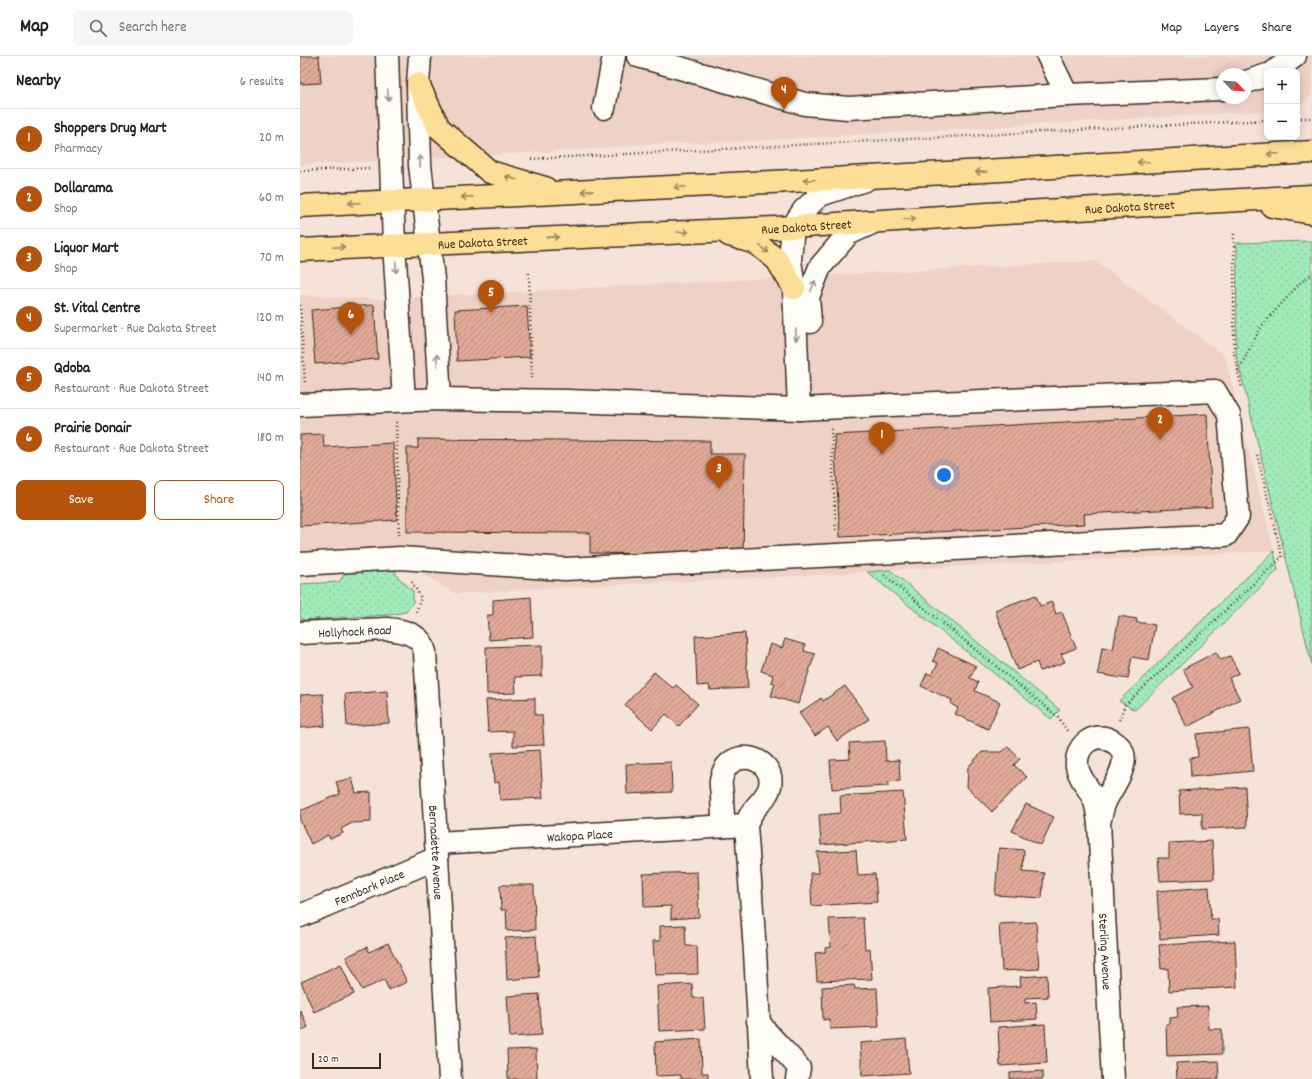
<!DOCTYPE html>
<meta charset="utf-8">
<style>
:root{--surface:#fff;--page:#f6f6f6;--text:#222;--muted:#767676;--line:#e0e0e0;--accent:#b45309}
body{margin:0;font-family:Dekko,sans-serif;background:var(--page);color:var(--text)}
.controls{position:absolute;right:12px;top:12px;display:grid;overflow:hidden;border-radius:8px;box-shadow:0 2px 10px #0003}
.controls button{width:36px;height:36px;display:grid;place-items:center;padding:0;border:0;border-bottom:1px solid var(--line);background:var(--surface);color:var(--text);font:20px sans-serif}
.compass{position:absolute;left:916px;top:12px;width:36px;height:36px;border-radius:50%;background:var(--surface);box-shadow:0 2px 10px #0003;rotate:115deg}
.scale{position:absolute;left:12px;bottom:10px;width:69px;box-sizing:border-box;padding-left:4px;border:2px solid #3b2a1e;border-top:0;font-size:11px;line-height:14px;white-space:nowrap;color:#3b2a1e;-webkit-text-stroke:3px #fdfcf7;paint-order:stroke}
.you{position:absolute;left:644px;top:419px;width:14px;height:14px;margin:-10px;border:3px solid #fff;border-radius:50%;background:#1a73e8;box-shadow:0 0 0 6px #1a73e833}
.badge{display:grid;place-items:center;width:26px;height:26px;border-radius:50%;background:var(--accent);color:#fff;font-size:13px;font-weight:700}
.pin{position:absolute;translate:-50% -33px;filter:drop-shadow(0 1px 2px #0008)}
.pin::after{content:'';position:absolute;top:21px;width:14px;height:12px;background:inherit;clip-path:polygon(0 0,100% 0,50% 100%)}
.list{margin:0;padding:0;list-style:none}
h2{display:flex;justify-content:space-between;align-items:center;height:52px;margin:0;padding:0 16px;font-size:17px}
h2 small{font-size:13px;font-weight:400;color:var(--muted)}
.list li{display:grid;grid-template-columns:26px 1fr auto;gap:12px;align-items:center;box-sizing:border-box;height:60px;padding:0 16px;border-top:1px solid var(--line)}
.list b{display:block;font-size:15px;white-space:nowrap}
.list p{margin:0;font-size:13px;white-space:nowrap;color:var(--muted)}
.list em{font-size:13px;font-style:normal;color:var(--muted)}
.actions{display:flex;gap:8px;padding:12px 16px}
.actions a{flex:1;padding:9px 0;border:1px solid var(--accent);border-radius:8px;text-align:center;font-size:14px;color:var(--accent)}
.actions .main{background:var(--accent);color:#fff}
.icon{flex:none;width:22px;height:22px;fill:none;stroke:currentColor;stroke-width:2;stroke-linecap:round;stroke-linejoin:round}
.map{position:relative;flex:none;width:1012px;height:1023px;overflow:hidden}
header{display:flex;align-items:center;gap:24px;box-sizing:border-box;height:56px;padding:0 20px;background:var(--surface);border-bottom:1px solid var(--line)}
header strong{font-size:19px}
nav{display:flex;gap:22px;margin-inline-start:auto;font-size:14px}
.search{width:280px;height:36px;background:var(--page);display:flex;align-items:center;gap:10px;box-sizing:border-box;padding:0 14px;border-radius:8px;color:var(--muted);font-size:15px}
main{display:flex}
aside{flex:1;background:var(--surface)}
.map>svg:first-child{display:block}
.built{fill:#efd2c6;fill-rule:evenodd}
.grass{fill:url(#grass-dots);stroke:#6e8a6c}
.building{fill:url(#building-hatch);stroke:#3b2a1e}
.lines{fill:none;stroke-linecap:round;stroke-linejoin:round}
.minor-casing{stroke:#3b2a1e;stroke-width:25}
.major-casing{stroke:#3b2a1e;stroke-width:25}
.path{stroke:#3b2a1e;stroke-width:2.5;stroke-dasharray:1 3;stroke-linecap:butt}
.minor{stroke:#fdfcf7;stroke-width:22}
.major{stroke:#fcde96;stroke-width:22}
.oneway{stroke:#9c938a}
.oneway2{stroke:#9c845a}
.labels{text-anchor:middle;stroke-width:4;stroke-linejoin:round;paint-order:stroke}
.street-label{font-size:13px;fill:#3b2a1e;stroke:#fdfcf7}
</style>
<header>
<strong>Map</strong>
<div class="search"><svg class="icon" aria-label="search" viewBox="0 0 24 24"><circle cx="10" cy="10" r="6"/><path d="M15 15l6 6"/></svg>Search here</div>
<nav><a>Map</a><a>Layers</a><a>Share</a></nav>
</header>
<main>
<aside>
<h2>Nearby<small>6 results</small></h2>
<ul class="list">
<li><span class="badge">1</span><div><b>Shoppers Drug Mart</b><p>Pharmacy</p></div><em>20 m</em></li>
<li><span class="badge">2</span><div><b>Dollarama</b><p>Shop</p></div><em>60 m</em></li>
<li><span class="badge">3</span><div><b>Liquor Mart</b><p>Shop</p></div><em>70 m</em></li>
<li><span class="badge">4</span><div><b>St. Vital Centre</b><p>Supermarket · Rue Dakota Street</p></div><em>120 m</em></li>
<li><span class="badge">5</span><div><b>Qdoba</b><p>Restaurant · Rue Dakota Street</p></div><em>140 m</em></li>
<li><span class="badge">6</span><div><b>Prairie Donair</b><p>Restaurant · Rue Dakota Street</p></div><em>180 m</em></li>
</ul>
<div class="actions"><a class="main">Save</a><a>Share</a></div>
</aside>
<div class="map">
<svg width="1012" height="1023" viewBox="0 0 1012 1023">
<defs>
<pattern id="grass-dots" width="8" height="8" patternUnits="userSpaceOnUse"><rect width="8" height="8" fill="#a1ebba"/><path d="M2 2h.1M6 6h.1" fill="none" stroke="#8cca9f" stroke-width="1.8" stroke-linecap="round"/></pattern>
<pattern id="building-hatch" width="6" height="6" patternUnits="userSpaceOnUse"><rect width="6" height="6" fill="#e1aa98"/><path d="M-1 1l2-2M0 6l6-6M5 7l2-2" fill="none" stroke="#b88b7b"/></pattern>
</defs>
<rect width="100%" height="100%" fill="#f5e3da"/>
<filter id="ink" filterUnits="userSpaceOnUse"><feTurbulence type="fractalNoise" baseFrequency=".025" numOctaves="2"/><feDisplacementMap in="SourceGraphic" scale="8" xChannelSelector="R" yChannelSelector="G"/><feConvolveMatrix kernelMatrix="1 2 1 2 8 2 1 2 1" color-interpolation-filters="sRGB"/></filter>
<g filter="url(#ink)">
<!-- built -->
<g class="built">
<path d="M 0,0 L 1012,0 L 1012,39 L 997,53 L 997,15 L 967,15 L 967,55 L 433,86 L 346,88 L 282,94 L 0,109 ZM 922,18 L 946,18 L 946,42 L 922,42 Z"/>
<path d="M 796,205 L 925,300 L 974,495 L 590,514 L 537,518 L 228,533 L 155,538 L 155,537 L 115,514 L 0,521 L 0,239 L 78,243 Z"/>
</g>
<!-- grass -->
<g class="grass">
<path d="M 1012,185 L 1012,609 L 936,298 L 937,187 Z"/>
<path d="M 974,495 L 978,514 L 835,654 L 819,645 Z"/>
<path d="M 91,514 L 95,515 L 97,520 L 113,535 L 113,546 L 106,556 L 89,559 L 0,564 L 0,528 L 39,526 L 45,517 Z"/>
<path d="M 590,514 L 760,654 L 751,663 L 567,516 Z"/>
</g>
<!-- building -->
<g class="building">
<path d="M 0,0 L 19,0 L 21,27 L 0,28 Z"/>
<path d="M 74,249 L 78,303 L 15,308 L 11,254 Z"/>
<path d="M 227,250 L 230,301 L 157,305 L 155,254 Z"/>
<path d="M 907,358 L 912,451 L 784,458 L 785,468 L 540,481 L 534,379 Z"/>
<path d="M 23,378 L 24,391 L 93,387 L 97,464 L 0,470 L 0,379 Z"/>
<path d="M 118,383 L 410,385 L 410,398 L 445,398 L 443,499 L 290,497 L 290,477 L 107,476 L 107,392 L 118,392 Z"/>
<path d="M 736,539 L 740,550 L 752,546 L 756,558 L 762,556 L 776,592 L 761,598 L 765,606 L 740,615 L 737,606 L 717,614 L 695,554 Z"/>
<path d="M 231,541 L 233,581 L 189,584 L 187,559 L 193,559 L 193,544 Z"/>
<path d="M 819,560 L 837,563 L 836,566 L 855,569 L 849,604 L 832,601 L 828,623 L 798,618 L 802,591 L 813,593 Z"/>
<path d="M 445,577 L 448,632 L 410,634 L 409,629 L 397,630 L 395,580 Z"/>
<path d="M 485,583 L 505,589 L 504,595 L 515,598 L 498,648 L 471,640 L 475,627 L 471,626 L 473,619 L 461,615 L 470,588 L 482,592 Z"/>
<path d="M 242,589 L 242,620 L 215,621 L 216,637 L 187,638 L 186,591 Z"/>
<path d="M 638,592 L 676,610 L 670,622 L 678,626 L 675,635 L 700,646 L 688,673 L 655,658 L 658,652 L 651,648 L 652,644 L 621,630 L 627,617 L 632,619 L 638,607 L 633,605 Z"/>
<path d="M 916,596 L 921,604 L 930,600 L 939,617 L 929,622 L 940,643 L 887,671 L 872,642 L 893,631 L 883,613 Z"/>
<path d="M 354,616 L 373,632 L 376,629 L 398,648 L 379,670 L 366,658 L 352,673 L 325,649 Z"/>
<path d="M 545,630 L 569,663 L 537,685 L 528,671 L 515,680 L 499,657 L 521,642 L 523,645 Z"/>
<path d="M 87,635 L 89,667 L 47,670 L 45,638 Z"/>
<path d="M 23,638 L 25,670 L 0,672 L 0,639 Z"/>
<path d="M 235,642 L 235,659 L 242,659 L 244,689 L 213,690 L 213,675 L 188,676 L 186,644 Z"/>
<path d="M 949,673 L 953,715 L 891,721 L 890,702 L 898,701 L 896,678 Z"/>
<path d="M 585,685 L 586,705 L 599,704 L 600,725 L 588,726 L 588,730 L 532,733 L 530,704 L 550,703 L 549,687 Z"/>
<path d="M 708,691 L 720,703 L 714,709 L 727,721 L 692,756 L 667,731 L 668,711 L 682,696 L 702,696 Z"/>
<path d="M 240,694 L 243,742 L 200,744 L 199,726 L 194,727 L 192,697 Z"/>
<path d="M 371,706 L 372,736 L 327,738 L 326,708 Z"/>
<path d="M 52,722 L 56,737 L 71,736 L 71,766 L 52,767 L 41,773 L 43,777 L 30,783 L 28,779 L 11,788 L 0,764 L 0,755 L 40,738 L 36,726 Z"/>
<path d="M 945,731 L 947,771 L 902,773 L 902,757 L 880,758 L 879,735 Z"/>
<path d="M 603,736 L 607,783 L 521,789 L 519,759 L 541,757 L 540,740 Z"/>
<path d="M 726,748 L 754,761 L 741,789 L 712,775 Z"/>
<path d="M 912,785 L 914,823 L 860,825 L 858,802 L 869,802 L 869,787 Z"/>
<path d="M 699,792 L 724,794 L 723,815 L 744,817 L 742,842 L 695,839 Z"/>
<path d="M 556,794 L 558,819 L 575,818 L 577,846 L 512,850 L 510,817 L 519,817 L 517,796 Z"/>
<path d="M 397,816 L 399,861 L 371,863 L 371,850 L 344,851 L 343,818 Z"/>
<path d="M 200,829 L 234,829 L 235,874 L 207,875 L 206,854 L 201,854 Z"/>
<path d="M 909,831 L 911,863 L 918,863 L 919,879 L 860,883 L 857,835 Z"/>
<path d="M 563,862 L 565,893 L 570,892 L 572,923 L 517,925 L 515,897 L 525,896 L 525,892 L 531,891 L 529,863 Z"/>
<path d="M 736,866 L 739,913 L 702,915 L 699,868 Z"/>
<path d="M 385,869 L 386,890 L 397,890 L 398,918 L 355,919 L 353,885 L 360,885 L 360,870 Z"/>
<path d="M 236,880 L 239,921 L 207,924 L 205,882 Z"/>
<path d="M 935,885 L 937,931 L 869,935 L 868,912 L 861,913 L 859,889 Z"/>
<path d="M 88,887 L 107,926 L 89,934 L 84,924 L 62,934 L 46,901 L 67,891 L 69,896 Z"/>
<path d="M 41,908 L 54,938 L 14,956 L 1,926 Z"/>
<path d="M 747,919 L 748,941 L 725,942 L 725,947 L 736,946 L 737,963 L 690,966 L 688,932 L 721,930 L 720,921 Z"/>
<path d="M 392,928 L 393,942 L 403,942 L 405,973 L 359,975 L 357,930 Z"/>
<path d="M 554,929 L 555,933 L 577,932 L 579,971 L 530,973 L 529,963 L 523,964 L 522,931 Z"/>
<path d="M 239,938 L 242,979 L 210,981 L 207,940 Z"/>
<path d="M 908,950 L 909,973 L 922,973 L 922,998 L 867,1000 L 866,968 L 870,968 L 870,962 L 878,961 L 877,951 Z"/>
<path d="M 0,954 L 8,971 L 0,975 Z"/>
<path d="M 745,968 L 747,1007 L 700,1010 L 698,971 Z"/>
<path d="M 401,983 L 402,1017 L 408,1017 L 408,1023 L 381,1023 L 381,1019 L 356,1020 L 355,986 Z"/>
<path d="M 606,983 L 609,1017 L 562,1020 L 560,987 Z"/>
<path d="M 236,993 L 237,1023 L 208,1023 L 207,994 Z"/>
<path d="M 918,1005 L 919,1023 L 877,1023 L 876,1007 Z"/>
<path d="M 743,1015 L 743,1023 L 710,1023 L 710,1017 Z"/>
</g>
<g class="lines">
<defs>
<g id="minor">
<path d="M 87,0 L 94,188 L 104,344"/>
<path d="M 120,0 L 118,28 L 120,109 L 133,223 L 140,343"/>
<path d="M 338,0 L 505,48 L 548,52 L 767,39 L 922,33"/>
<path d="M 748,0 L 767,39"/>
<path d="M 975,15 L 995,0"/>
<path d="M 946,26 L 967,19"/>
<path d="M 304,52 L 314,0"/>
<path d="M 510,266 L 508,241 L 520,211 L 548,178 L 574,166"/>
<path d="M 0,349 L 140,343 L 267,345 L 499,353 L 915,335 L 929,359 L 938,461 L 926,479 L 265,513 L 100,502 L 0,508"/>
<path d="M 499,353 L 494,232 L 490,204 L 493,170 L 504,154 L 520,139 L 565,124"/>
<path id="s1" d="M 0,577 L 87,573 C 99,574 113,576 121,586 C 123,589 124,593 125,596 L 150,1023"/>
<path id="s2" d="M 799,767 C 801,760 802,752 805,746 C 811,732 831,709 821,693 C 820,690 815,687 812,685 C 794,674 775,690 777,710 C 779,724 791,733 795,746 C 797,752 798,760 799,767 L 813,1023"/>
<path d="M 424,770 C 423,760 422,749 422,739 C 422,735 420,729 421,724 C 428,687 476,701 470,730 C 468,740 459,747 453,755 C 450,759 448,764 446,769"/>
<path id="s3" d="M 136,787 L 446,769 L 455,896 L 462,1023"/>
<path id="s4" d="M 0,860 L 137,802"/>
<path d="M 458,965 C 470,983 486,995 499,1012 L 497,1023"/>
</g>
<g id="major">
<path d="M 118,28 L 139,72 L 190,116 L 245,132"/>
<path d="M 0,150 L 666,116 L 1012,96"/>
<path d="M 972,150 L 1012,157"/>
<path d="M 429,179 L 456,187 L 477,204 L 494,232"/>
<path id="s5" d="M 0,194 L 476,172 L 687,158 L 1012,140"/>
</g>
</defs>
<!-- minor casing -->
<use href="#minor" class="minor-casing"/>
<!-- major casing -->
<use href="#major" class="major-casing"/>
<!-- path -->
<g class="path">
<path d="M 997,62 L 1012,62"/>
<path d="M 231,103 L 967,64"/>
<path d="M 0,115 L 70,112"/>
<path d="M 934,178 L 934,298 L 942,333"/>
<path d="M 229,217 L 232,323"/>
<path d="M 0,249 L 5,326"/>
<path d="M 938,315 L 961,271 L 1000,227 L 1012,218"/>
<path d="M 96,366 L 99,479"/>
<path d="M 531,373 L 536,476"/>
<path d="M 584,519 L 758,661 L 767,675"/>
<path d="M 112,526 L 121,542 L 116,556"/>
<path d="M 819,664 L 825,649 L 982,501 L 957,398"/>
</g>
<!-- minor -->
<use href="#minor" class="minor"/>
<!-- major -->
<use href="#major" class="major"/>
</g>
<!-- one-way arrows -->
<defs><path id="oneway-shaft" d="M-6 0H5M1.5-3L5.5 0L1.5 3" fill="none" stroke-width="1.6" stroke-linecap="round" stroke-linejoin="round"/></defs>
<g class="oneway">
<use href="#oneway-shaft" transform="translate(88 39) rotate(87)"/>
<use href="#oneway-shaft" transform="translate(120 105) rotate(-92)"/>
<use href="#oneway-shaft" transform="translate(96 211) rotate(87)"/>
<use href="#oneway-shaft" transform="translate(513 230) rotate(-68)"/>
<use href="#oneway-shaft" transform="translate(496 279) rotate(88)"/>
<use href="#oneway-shaft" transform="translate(137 304) rotate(-93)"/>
</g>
<g class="oneway2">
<use href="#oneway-shaft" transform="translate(973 98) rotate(177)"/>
<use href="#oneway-shaft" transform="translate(843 106) rotate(177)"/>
<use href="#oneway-shaft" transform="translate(681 116) rotate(176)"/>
<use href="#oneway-shaft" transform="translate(211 122) rotate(-164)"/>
<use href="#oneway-shaft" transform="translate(509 124) rotate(177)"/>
<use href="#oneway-shaft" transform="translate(380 131) rotate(177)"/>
<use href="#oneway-shaft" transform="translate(287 135) rotate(177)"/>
<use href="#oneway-shaft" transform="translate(167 141) rotate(177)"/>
<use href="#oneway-shaft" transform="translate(54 147) rotate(177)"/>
<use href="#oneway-shaft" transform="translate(610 163) rotate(-4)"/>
<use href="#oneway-shaft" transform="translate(383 176) rotate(-2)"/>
<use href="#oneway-shaft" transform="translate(253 181) rotate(-2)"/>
<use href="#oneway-shaft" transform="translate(39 191) rotate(-3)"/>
<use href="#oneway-shaft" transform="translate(464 193) rotate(40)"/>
</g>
</g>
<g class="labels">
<!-- street labels -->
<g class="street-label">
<text dy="5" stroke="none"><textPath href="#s5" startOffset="831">Rue Dakota Street</textPath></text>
<text dy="5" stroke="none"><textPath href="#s5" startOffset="507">Rue Dakota Street</textPath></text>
<text dy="5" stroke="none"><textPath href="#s5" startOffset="183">Rue Dakota Street</textPath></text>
<text dy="5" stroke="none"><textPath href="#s1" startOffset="55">Hollyhock Road</textPath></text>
<text dy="5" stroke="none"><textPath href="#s3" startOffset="144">Wakopa Place</textPath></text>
<text dy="5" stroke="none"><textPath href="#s1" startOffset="336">Bernadette Avenue</textPath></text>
<text dy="5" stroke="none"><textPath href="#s4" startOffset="75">Fennbark Place</textPath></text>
<text dy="5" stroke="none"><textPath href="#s2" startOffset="336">Sterling Avenue</textPath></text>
</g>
</g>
</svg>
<div class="controls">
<button>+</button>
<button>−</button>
</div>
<svg class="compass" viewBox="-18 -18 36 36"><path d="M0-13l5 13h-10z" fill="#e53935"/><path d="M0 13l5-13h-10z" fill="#767676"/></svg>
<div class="scale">20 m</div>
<div class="you"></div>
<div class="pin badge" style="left:582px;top:399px">1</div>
<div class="pin badge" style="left:860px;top:384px">2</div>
<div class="pin badge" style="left:419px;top:433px">3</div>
<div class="pin badge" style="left:484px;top:54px">4</div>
<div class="pin badge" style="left:191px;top:257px">5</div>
<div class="pin badge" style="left:51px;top:279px">6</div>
</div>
</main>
